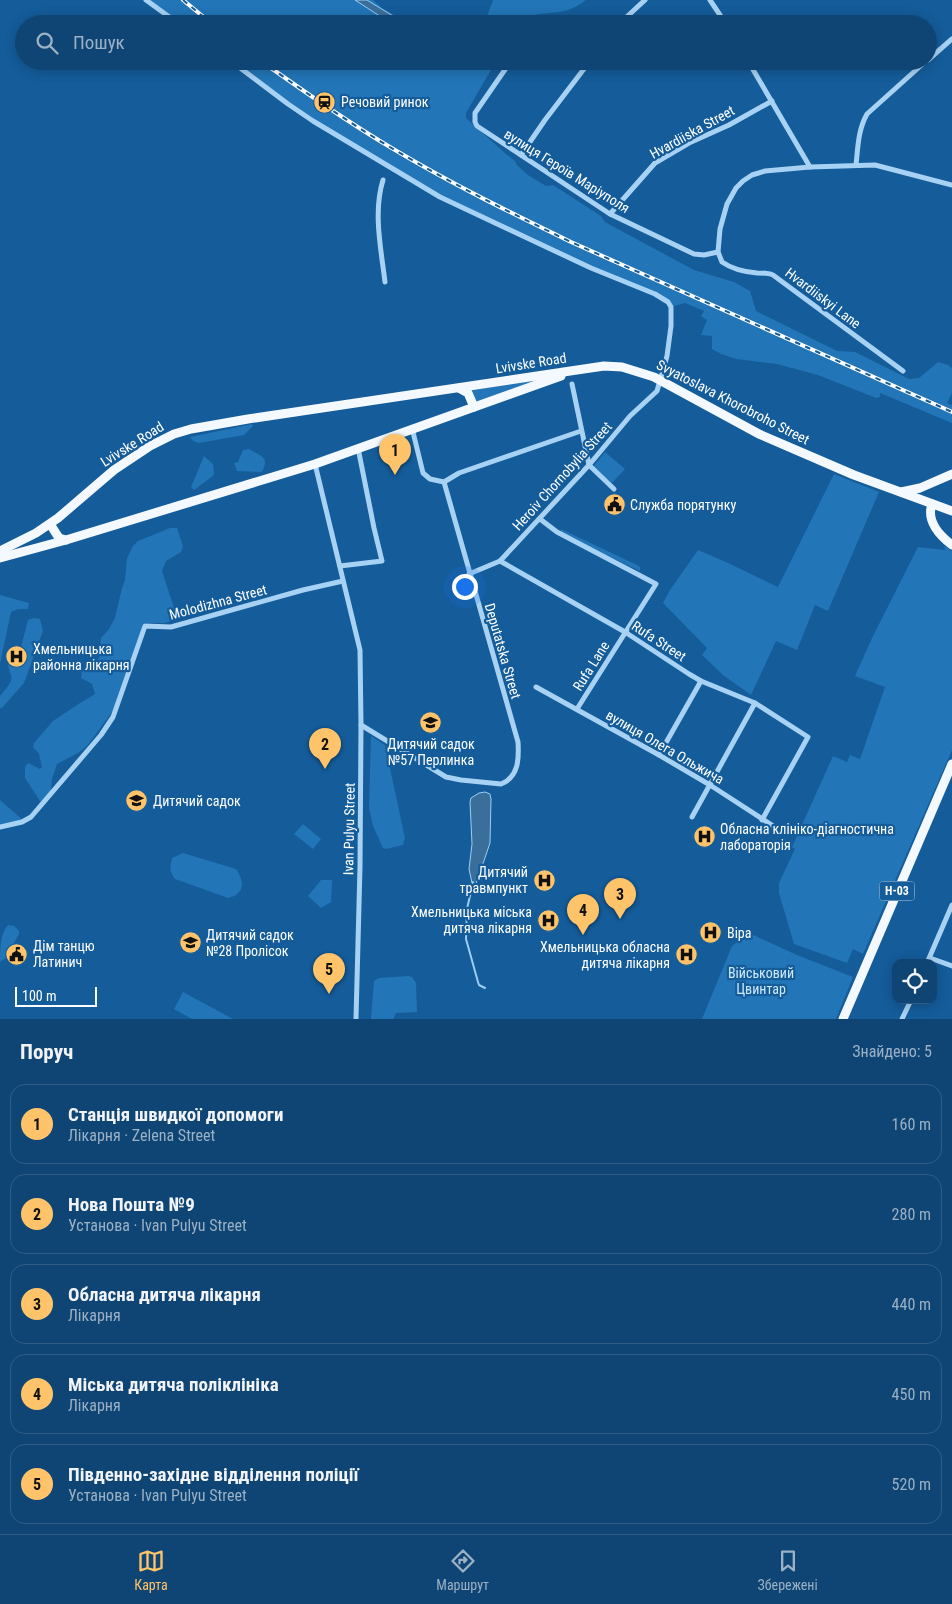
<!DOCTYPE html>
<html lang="uk">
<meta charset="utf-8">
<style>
:root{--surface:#0f4574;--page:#1d4f7c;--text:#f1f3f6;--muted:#9bb1c5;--line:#2f5d86;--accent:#ffc46a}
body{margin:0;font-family:"Roboto Condensed",sans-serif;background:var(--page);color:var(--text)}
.controls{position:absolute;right:15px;bottom:15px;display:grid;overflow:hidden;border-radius:10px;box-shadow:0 2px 12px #0003}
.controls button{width:45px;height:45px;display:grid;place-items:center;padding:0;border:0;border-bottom:1px solid var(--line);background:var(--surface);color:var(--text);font:25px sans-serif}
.scale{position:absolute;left:15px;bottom:12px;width:82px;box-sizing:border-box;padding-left:5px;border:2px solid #fff;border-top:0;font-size:14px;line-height:18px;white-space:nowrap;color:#fff;-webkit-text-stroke:4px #145c9a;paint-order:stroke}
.you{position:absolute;left:464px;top:586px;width:18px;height:18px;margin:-12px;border:4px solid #fff;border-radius:50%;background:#1a73e8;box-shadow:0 0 0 8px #1a73e833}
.badge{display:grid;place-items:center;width:32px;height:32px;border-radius:50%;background:var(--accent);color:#111;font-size:16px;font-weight:700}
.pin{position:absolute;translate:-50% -41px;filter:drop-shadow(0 1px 2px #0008)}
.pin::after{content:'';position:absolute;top:26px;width:18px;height:15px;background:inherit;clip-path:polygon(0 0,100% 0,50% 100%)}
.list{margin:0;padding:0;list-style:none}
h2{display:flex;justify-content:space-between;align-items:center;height:65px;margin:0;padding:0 20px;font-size:21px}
h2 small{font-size:16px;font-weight:400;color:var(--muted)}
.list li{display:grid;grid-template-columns:32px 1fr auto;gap:15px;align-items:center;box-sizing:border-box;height:80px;margin:0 10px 10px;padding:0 10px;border:1px solid var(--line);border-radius:15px}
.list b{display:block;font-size:19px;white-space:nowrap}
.list p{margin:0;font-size:16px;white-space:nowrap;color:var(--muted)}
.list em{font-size:16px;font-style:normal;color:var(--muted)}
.icon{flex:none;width:28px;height:28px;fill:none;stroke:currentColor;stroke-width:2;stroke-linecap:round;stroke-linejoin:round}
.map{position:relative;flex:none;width:952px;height:1019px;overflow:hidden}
.search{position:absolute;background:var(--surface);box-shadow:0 2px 12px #0003;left:15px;right:15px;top:15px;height:55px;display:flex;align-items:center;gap:12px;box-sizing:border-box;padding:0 18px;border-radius:28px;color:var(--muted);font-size:19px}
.sheet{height:515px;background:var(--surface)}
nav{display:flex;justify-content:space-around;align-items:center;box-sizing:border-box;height:70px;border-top:1px solid var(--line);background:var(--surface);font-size:14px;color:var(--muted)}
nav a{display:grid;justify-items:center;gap:2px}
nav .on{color:var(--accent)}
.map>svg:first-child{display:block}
.green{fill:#2275b7}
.water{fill:#3b6f9b;stroke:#9acef6}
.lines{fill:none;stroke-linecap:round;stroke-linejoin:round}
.stream{stroke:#9acef6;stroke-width:2}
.street{stroke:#a7d2f3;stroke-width:5}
.primary{stroke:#f4f9ff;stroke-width:9}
.rail-casing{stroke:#fff;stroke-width:4}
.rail{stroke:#145c9a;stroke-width:2;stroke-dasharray:5.5;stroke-linecap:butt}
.labels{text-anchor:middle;stroke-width:4.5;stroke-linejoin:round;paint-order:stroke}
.shield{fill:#145c9a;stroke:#b8cee1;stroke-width:1}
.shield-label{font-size:12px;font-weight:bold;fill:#fff}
.poi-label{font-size:14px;fill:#fff;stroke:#145c9a;text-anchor:start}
.street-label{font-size:14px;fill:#fff;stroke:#145c9a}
.park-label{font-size:14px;fill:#cfe9fd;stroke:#145c9a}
</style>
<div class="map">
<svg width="952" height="1019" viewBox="0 0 952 1019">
<rect width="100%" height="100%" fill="#145c9a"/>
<!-- green -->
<g class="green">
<path d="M 146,0 L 373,0 L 382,8 L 411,24 L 179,24 Z"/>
<path d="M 493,0 L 586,0 C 581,4 574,8 568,10 C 554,15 526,11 517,24 L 482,24 L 486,19 Z"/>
<path d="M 231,61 L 496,61 L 466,113 L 466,118 L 506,154 L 515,161 L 517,165 L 528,175 L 546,186 L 553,185 L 601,216 L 605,222 L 616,228 L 694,270 L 734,282 L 750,291 L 756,311 L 837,351 L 855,352 L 909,379 L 919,378 L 938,362 L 948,365 L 952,368 L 952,393 L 947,403 L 952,405 L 952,423 L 880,393 L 880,397 L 876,398 L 818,375 L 777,364 L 736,359 L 721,354 L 712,349 L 712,336 L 701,335 L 707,320 L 701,316 L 704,311 L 685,303 L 671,307 L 668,302 L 591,268 L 440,197 L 313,121 Z"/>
<path d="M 583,368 L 474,407 L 464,390 Z"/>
<path d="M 252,424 L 253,426 L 244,435 L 199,443 L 193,441 L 190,437 Z"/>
<path d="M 249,449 C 261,456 270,457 262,472 L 237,471 L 234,463 L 238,462 L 243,450 Z"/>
<path d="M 605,452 L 625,469 L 612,483 L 593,467 Z"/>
<path d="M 204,456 L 213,464 L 214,475 L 194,490 L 191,487 Z"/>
<path d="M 834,474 L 879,492 L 828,611 L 815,605 L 797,650 L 776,641 L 751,695 L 723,675 L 702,655 L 707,648 L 663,603 L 670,590 L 698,550 L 726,562 L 778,587 Z"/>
<path d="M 170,528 L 177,528 L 183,546 L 181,552 L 166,561 L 162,571 L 177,617 L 175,620 L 164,623 L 144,623 L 112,712 L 87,746 L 78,753 L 57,764 L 52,779 L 51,790 L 45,801 L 40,801 L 25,778 L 25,767 L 28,763 L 40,769 L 42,767 L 39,754 L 33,747 L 34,743 L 53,721 L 80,703 L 95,694 L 92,684 L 81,678 L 82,669 L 92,666 L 99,658 L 101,638 L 109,629 L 115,618 L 122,588 L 125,580 L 127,558 L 133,546 L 138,541 Z"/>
<path d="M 561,529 L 637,565 L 640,567 L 640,571 L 578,542 L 561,532 Z"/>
<path d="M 944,546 L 952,551 L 952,750 L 863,954 L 853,949 L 847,963 L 794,944 L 779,893 L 779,883 L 795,849 L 792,847 L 833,756 L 847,762 L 850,755 L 860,759 L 885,687 L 855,676 L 872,638 L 918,547 L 945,550 Z"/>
<path d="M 0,595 L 29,603 L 28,609 L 18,609 L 11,612 L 0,664 Z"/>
<path d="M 34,618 L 40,619 L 43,631 L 24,683 L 2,708 L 0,708 L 0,696 C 20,672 8,682 8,659 L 9,657 L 19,655 L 28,620 Z"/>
<path d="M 371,736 L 385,745 L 405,838 L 403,845 L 386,849 L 383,848 L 373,826 L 369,808 Z"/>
<path d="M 0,800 L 24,821 L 0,827 Z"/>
<path d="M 303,824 L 321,839 L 313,849 L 294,834 Z"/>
<path d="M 183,853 L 236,869 C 245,882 245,894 228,898 L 175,879 C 169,871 170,867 172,858 Z"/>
<path d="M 321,880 L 332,880 L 331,902 L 321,908 L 308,896 Z"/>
<path d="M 8,925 L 14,926 L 19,931 L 19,934 L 6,958 L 0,962 C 0,950 0,933 8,925 Z"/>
<path d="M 749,933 L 797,955 L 853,977 L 836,1019 L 702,1019 L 732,946 Z"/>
<path d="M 408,976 L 412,977 L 416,983 L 417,1012 L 396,1013 L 393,1019 L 371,1019 L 374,981 L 379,978 Z"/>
<path d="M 183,992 L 233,1019 L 192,1019 L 174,1009 Z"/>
</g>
<!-- water -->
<g class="water">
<path d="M 355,0 L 367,0 L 406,24 L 392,24 Z"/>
<path d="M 485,792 L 490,794 L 491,799 L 490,843 L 476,884 L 472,883 L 469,869 L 472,844 L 470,802 L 471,798 L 479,793 Z"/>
</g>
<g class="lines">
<!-- stream -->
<path class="stream" d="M 473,882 L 467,909 L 466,939 L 478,982 L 479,985 L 485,988"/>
<!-- street -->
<g class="street">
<path d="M 146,0 L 179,24"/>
<path d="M 710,0 L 726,24"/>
<path d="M 619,24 L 645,0"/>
<path d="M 928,60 L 952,39"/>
<path d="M 231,61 L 288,104 L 313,121 L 440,197 L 591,268 L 655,294 L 668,302 L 671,307 L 671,326 L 667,356 L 657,391 L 630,416 L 589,465 L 500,561 L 469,574"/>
<path d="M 511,61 L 475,113 L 475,122 L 477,126 L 610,214 L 694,254 L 704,255 L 718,252"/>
<path d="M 748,61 L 810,167"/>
<path d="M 521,155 L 545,120 L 590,61"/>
<path d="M 856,165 C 858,147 858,130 867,114 L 926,61"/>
<path d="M 383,180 C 373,212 381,249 385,282"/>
<path d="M 610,214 L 655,163 L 689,143 L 729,125 L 772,101"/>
<path d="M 903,371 L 773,275 C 768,273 763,273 757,273 C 745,272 732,269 722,262 L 718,252 L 720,229 L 727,204 L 736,188 L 743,181 L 752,175 L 765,171 L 810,167 L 875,165 L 952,185"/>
<path d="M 572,384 L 589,465 L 614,489"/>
<path d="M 412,428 L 423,473 L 430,479 L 444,482"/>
<path d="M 315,464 L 360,650 L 361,725 L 360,867 L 356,1019"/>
<path d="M 540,519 L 557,532 L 656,584 L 577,709"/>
<path d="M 500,561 L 625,632 L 689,674 L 701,681 L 755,703 L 808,737 L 762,820"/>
<path d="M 340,566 L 382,561 L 374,528 L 358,448"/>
<path d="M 536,687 L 659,755 L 710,785 L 781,831"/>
<path d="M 361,725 L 446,777 L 461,780 L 501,784 C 519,777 519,758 518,742 L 444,482 L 459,473 L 581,431"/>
<path d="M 659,755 L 701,681"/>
<path d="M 692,817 L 755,703"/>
<path d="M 0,827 L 22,822 L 31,817 L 101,735 L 113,717 L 145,626 L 171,627 L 303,590 L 343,581"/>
<path d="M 930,958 L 952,966"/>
<path d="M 927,963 L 952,905"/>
<path d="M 902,1019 L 911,1000"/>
</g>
<!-- primary -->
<g class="primary">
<path d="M 459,388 L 468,393 L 474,407"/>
<path d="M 901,492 L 920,488 L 952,474"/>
<path d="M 932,504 C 926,521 940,536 952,545"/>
<path d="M 50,524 L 59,538 L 66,540"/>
<path d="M 0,551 L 36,533 L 58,518 L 114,470 L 150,446 L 174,434 L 191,429 L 248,419 L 604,366 L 622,367 L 654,377 L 759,434 L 854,475 L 952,511"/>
<path d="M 0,558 L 66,540 L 315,464 L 561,376"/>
<path d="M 843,1019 L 952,764"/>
</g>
<defs>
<g id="rail">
<path d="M 183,0 L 212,24"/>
<path d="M 261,61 C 305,92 349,123 395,150 C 452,184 511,213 571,242 L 952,412"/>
</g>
</defs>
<!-- rail casing -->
<use href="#rail" class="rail-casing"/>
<!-- rail -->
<use href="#rail" class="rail"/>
</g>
<!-- icons -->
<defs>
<symbol id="station-disc" viewBox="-11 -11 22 22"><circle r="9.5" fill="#ffc46a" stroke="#145c9a"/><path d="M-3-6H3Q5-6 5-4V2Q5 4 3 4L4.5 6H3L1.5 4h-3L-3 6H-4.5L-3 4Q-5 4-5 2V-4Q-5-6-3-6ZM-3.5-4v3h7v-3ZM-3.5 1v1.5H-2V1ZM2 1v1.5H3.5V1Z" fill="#111"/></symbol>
<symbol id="civic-disc" viewBox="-11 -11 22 22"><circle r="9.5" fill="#ffc46a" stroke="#145c9a"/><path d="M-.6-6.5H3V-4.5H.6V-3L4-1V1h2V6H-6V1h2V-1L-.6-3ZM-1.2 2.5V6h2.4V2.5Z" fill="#111"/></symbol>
<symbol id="hospital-disc" viewBox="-11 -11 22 22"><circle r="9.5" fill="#ffc46a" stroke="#145c9a"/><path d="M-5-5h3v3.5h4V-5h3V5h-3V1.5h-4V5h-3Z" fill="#111"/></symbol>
<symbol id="school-disc" viewBox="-11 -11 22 22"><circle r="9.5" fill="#ffc46a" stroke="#145c9a"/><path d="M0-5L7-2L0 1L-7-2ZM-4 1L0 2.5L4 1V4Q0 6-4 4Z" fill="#111"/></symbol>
</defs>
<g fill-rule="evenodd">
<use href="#station-disc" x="312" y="90" width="25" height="25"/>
<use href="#civic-disc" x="602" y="492" width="25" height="25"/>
<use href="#hospital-disc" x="4" y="644" width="25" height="25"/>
<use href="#school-disc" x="418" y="710" width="25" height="25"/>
<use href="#school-disc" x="124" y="788" width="25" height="25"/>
<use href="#hospital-disc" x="692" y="824" width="25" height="25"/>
<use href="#hospital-disc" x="532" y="868" width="25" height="25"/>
<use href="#hospital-disc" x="536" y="908" width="25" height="25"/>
<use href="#hospital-disc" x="698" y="920" width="25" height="25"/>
<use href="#school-disc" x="178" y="930" width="25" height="25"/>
<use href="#civic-disc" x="4" y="942" width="25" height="25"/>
<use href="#hospital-disc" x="674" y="942" width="25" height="25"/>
</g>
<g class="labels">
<!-- shield labels -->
<rect class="shield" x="879.5" y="881.5" width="35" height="19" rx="4"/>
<g class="shield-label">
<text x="897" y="895">Н-03</text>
</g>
<!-- poi labels -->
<g class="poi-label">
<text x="341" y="107">Речовий ринок</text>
<text x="630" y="510">Служба порятунку</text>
<text x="33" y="654">Хмельницька<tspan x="33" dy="16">районна лікарня</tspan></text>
<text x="431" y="749" text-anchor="middle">Дитячий садок<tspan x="431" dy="16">№57 Перлинка</tspan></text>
<text x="153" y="806">Дитячий садок</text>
<text x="720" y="834">Обласна клініко-діагностична<tspan x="720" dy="16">лабораторія</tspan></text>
<text x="528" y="877" text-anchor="end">Дитячий<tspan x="528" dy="16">травмпункт</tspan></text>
<text x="532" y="917" text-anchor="end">Хмельницька міська<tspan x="532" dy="16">дитяча лікарня</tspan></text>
<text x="727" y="938">Віра</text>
<text x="206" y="940">Дитячий садок<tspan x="206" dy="16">№28 Пролісок</tspan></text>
<text x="33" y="951">Дім танцю<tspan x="33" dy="16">Латинич</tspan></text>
<text x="670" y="952" text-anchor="end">Хмельницька обласна<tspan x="670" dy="16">дитяча лікарня</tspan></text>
</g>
<!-- street labels -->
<g class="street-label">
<text transform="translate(692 132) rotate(-29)" y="5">Hvardiiska Street</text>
<text transform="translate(567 171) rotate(32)" y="5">вулиця Героїв Маріуполя</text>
<text transform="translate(823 298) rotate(37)" y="5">Hvardiiskyi Lane</text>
<text transform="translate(531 363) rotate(-9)" y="5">Lvivske Road</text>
<text transform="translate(733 402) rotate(27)" y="5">Svyatoslava Khorobroho Street</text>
<text transform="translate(132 444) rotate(-32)" y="5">Lvivske Road</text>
<text transform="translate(562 476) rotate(-48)" y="5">Heroiv Chornobylia Street</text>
<text transform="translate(218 602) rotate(-15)" y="5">Molodizhna Street</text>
<text transform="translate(659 641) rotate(33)" y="5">Rufa Street</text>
<text transform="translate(503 651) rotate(74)" y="5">Deputatska Street</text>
<text transform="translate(591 666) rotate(-58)" y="5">Rufa Lane</text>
<text transform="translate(665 747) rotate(30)" y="5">вулиця Олега Ольжича</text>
<text transform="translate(349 829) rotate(-89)" y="5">Ivan Pulyu Street</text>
</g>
<!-- park labels -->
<g class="park-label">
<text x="761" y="978">Військовий<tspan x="761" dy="16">Цвинтар</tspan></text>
</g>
</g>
</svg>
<div class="controls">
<button><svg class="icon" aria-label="locate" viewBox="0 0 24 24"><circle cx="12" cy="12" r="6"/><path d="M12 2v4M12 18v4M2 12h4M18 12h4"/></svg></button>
</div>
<div class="scale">100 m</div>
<div class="you"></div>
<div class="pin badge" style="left:395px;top:475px">1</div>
<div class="pin badge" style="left:325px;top:769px">2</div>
<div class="pin badge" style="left:620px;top:919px">3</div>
<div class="pin badge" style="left:583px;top:935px">4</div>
<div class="pin badge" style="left:329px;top:994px">5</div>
<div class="search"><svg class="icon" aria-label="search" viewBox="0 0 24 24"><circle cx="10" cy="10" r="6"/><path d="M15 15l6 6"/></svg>Пошук</div>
</div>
<section class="sheet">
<h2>Поруч<small>Знайдено: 5</small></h2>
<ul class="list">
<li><span class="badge">1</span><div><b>Станція швидкої допомоги</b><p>Лікарня · Zelena Street</p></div><em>160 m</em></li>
<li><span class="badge">2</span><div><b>Нова Пошта №9</b><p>Установа · Ivan Pulyu Street</p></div><em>280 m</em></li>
<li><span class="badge">3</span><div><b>Обласна дитяча лікарня</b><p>Лікарня</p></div><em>440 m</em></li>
<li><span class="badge">4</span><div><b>Міська дитяча поліклініка</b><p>Лікарня</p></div><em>450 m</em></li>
<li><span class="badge">5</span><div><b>Південно-західне відділення поліції</b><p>Установа · Ivan Pulyu Street</p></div><em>520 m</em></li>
</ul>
</section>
<nav>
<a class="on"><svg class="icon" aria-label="map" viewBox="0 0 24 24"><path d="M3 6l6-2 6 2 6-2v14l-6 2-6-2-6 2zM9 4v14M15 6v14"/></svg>Карта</a>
<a><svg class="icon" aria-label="directions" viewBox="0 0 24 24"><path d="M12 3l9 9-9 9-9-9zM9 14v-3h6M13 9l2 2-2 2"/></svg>Маршрут</a>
<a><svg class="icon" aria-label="saved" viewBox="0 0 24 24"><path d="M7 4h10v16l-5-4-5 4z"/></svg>Збережені</a>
</nav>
